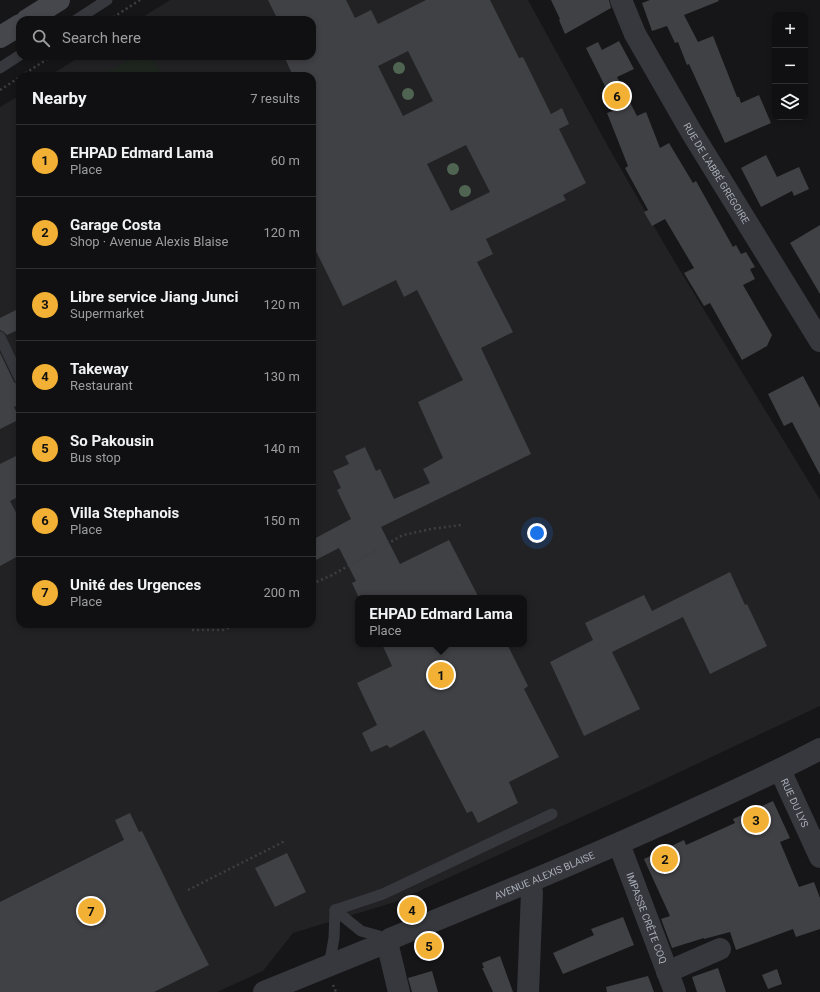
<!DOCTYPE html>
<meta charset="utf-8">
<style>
:root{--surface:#101012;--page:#1e1e20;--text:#f1f3f6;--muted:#9c9d9f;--line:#303032;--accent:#f2b134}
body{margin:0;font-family:Roboto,sans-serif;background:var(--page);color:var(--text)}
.controls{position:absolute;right:12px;top:12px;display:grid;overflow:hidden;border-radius:8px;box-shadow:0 2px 6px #0003}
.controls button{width:36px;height:36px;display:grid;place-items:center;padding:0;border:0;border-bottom:1px solid var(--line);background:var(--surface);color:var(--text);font:20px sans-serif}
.you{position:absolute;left:537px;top:533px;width:14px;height:14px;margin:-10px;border:3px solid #fff;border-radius:50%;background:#1a73e8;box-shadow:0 0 0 6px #1a73e833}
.badge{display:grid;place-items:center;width:26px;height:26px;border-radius:50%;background:var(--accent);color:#111;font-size:13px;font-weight:700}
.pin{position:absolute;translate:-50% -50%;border:2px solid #fff;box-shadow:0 1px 4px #0006}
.popup{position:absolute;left:355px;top:595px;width:172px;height:52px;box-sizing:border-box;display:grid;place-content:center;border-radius:8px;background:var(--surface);filter:drop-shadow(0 1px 3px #0005);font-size:13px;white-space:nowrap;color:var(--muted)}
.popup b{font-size:15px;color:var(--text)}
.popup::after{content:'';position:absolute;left:50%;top:100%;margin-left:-8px;border:8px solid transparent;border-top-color:var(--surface)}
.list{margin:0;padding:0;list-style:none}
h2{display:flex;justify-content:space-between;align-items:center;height:52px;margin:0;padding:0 16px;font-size:17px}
h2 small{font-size:13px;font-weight:400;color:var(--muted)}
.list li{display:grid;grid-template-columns:26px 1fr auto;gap:12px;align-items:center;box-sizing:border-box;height:72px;padding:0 16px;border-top:1px solid var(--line)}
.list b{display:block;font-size:15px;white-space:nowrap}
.list p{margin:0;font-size:13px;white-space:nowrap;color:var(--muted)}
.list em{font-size:13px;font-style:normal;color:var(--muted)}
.icon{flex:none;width:22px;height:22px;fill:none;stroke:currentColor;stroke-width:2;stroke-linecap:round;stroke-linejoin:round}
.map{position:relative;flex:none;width:820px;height:992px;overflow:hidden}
.search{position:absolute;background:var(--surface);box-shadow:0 2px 6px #0003;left:16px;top:16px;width:300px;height:44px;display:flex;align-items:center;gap:10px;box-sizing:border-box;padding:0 14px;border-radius:12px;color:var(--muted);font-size:15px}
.panel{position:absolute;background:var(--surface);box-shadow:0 2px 6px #0003;left:16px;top:72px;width:300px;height:556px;border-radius:12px}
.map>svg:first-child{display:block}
.built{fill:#222225;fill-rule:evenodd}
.green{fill:#1e261f}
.building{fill:#404145;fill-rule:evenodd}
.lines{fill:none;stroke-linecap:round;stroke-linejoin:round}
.path{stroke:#3d3f44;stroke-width:2.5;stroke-dasharray:2 3;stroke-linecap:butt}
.service{stroke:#37383d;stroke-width:11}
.minor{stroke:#37383d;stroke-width:22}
.secondary{stroke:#45474d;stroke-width:22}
.tree{fill:#506452}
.labels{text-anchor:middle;stroke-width:3.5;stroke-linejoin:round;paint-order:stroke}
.street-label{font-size:10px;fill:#a8adb8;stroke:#111113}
</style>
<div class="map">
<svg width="820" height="992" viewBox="0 0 820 992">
<rect width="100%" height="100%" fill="#161618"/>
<!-- built -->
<path class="built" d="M 170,0 L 528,0 L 610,150 L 670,254 L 820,500 L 820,706 L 650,786 L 395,902 L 293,933 L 263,971 L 217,992 L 0,992 L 0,107 L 20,95 L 20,624 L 312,624 L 312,76 L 49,76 L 81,56 L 312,56 L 312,20 L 138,20 ZM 358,598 L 524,598 L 524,644 L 358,644 Z"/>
<!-- green -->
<path class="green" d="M 137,56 L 141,56 L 156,63 L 162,76 L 99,76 Z"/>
<!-- building -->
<g class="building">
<path d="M 268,0 L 346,0 L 355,18 L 371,10 L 378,24 L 426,0 L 490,0 L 519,58 L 523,57 L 551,114 L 562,108 L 569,124 L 559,129 L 586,183 L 563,195 L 566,200 L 486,239 L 493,254 L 477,262 L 513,332 L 481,348 L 531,454 L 381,527 L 400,564 L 449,540 L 479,598 L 359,598 L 352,583 L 356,581 L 339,548 L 312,562 L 312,540 L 351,519 L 337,490 L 341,488 L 333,471 L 349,464 L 345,456 L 365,447 L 376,471 L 380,469 L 394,499 L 430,483 L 423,469 L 443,458 L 418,402 L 463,380 L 417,290 L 404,297 L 396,280 L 343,306 L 312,243 L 312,76 L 293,76 L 284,56 L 312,56 L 312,20 L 278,20 ZM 408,51 L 433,101 L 403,116 L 378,66 ZM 466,145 L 490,192 L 451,211 L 427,164 Z"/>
<path d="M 551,0 L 609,0 L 611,8 L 565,34 L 559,20 L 560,19 Z"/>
<path d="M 650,0 L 718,0 L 719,1 L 684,15 L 698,42 L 713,36 L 737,97 L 739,97 L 741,103 L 759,95 L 771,123 L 725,143 L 689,64 L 687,65 L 678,42 L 675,43 L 667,26 L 652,31 L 642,3 Z"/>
<path d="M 619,41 L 634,69 L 617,77 L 637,116 L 646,112 L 660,148 L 669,143 L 693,183 L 696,181 L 733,247 L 736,245 L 741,254 L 746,252 L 755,267 L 750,269 L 755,279 L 743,285 L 772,335 L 767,346 L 742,360 L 710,303 L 704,306 L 684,273 L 694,268 L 665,219 L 652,226 L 644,212 L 648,210 L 625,168 L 628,166 L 607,113 L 615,110 L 606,93 L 608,92 L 586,48 L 598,42 L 602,50 Z"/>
<path d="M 766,155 L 777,177 L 799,167 L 809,189 L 794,196 L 792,191 L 761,207 L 741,168 Z"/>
<path d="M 820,225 L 820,294 L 790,243 Z"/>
<path d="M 20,308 L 20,329 L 7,335 L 4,332 L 0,330 L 0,318 Z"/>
<path d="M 0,353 L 14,382 L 18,385 L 20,390 L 20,404 L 14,407 L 20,419 L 0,429 Z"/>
<path d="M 803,376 L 820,408 L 820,475 L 792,422 L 784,426 L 768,394 Z"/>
<path d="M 20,454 L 20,496 L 10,501 L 20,520 L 20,555 L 0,566 L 0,464 Z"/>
<path d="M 730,572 L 745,605 L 747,604 L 767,646 L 710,674 L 683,617 L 612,652 L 640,709 L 584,736 L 550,662 L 593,640 L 585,623 L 644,595 L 652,611 Z"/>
<path d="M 382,644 L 507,644 L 528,686 L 524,689 L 559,757 L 509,782 L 518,803 L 478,823 L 472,811 L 467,813 L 424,730 L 390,748 L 387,745 L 371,752 L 362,733 L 377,725 L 357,683 L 392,666 Z"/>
<path d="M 773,801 L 790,838 L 780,842 L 799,887 L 814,882 L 820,898 L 820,929 L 796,937 L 793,929 L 736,950 L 730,932 L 704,939 L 704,938 L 672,948 L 661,919 L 670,916 L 644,859 L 684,840 L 686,845 L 735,823 L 733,819 Z"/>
<path d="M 130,813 L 139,832 L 142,831 L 185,919 L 209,965 L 154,992 L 0,992 L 0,902 L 124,840 L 115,820 Z"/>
<path d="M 287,853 L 306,892 L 275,907 L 255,868 Z"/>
<path d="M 623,917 L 634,945 L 563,974 L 553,953 L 594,935 L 591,929 Z"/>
<path d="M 500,956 L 513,992 L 493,992 L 482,968 L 484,968 L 482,963 Z"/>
<path d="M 718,968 L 726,992 L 697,992 L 692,977 Z"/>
<path d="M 777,969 L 782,984 L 768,989 L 762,975 Z"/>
<path d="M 432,971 L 438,992 L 412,992 L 408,978 Z"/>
<path d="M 648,976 L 654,992 L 607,992 L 606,987 Z"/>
</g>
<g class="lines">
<!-- path -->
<g class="path">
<path d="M 109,20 L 140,0"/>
<path d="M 21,76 L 52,56"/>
<path d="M 0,90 L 20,77"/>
<path d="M 312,584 L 332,575 L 403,535 L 431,529 L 461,525"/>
<path d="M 192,630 L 223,630 L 239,624"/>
<path d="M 188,890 L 285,841"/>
<path d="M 333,985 L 336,992"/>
</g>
<!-- service -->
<g class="service">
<path d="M 76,20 L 107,0"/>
<path d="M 0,68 L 20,55"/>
<path d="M 0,337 L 20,379"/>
<path d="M 335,910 L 383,894 L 552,814"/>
<path d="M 335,910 L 361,931 L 390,939"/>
<path d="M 329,966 L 334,938 L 335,910"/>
</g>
<!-- minor -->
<g class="minor">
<path id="s1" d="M 621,0 L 635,34 L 692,133 L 820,341"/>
<path id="s2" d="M 780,770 L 820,857"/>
<path id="s3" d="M 619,844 L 675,992"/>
<path d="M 527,884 L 532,892 L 528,992"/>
<path d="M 387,942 L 399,992"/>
<path d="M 667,972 L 720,949"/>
<path id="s4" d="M 264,992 L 387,942 L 390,939 C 493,897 596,855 697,808 C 739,789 780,770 820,749"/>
</g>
<!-- secondary -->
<g class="secondary">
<path d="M 27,20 L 59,0"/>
<path d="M 0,37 L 20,25"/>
</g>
</g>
<!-- trees -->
<g class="tree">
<circle cx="399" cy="68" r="6"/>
<circle cx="408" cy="94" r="6"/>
<circle cx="453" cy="169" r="6"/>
<circle cx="465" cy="191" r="6"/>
</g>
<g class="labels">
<!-- street labels -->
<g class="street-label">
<text dy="4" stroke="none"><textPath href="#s1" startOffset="198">RUE DE L'ABBÉ GREGOIRE</textPath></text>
<text dy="4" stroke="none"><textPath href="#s2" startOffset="36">RUE DU LYS</textPath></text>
<text dy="4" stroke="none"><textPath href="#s4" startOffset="304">AVENUE ALEXIS BLAISE</textPath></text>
<text dy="4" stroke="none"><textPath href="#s3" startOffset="79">IMPASSE CRÊTE COQ</textPath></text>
</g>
</g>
</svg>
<div class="controls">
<button>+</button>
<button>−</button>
<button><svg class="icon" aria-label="layers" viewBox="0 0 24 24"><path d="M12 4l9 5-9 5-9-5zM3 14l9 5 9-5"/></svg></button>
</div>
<div class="you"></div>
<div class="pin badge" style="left:441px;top:675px">1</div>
<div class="popup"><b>EHPAD Edmard Lama</b>Place</div>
<div class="pin badge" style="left:665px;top:859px">2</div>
<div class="pin badge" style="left:756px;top:820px">3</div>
<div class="pin badge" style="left:412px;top:910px">4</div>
<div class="pin badge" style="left:429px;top:946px">5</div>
<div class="pin badge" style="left:617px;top:96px">6</div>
<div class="pin badge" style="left:91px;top:911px">7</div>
<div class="search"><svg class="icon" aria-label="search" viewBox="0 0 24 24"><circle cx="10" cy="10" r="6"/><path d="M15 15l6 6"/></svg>Search here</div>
<section class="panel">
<h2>Nearby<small>7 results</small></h2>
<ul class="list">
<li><span class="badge">1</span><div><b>EHPAD Edmard Lama</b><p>Place</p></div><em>60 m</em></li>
<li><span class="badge">2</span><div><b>Garage Costa</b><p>Shop · Avenue Alexis Blaise</p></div><em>120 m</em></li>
<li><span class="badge">3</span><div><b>Libre service Jiang Junci</b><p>Supermarket</p></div><em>120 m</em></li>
<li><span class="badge">4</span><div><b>Takeway</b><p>Restaurant</p></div><em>130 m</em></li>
<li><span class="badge">5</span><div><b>So Pakousin</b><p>Bus stop</p></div><em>140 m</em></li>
<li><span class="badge">6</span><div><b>Villa Stephanois</b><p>Place</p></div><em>150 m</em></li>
<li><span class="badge">7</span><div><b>Unité des Urgences</b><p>Place</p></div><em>200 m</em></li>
</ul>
</section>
</div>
